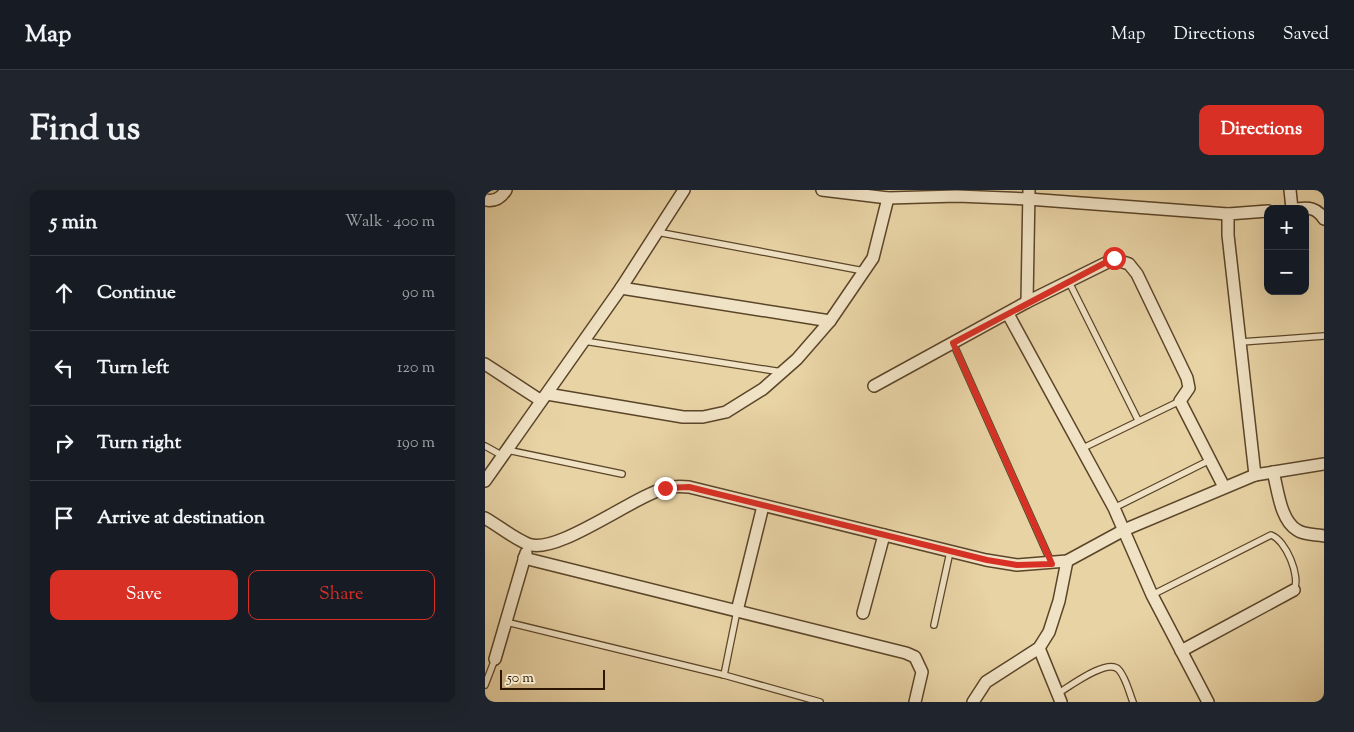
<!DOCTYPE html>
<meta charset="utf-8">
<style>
:root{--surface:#171b24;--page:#20242c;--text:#f1f3f6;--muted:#9ea1a6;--line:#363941;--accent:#d93025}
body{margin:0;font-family:"Sorts Mill Goudy",serif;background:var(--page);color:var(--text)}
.controls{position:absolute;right:15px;top:15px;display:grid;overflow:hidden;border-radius:10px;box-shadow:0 5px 20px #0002}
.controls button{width:45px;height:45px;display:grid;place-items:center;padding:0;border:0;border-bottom:1px solid var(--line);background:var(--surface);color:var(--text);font:25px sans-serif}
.scale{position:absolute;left:15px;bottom:12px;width:105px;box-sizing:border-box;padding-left:5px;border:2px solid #2c1600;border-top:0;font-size:14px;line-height:18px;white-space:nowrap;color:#2c1600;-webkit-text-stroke:4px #f0e2c4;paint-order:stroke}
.stop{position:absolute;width:15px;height:15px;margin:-11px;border:4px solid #d93025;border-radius:50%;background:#fff}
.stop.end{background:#d93025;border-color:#fff;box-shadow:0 1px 5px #0008}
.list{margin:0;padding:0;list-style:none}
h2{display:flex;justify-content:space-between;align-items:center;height:65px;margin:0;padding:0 20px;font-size:21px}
h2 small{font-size:16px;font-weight:400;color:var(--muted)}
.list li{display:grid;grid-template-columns:32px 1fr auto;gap:15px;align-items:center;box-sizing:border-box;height:75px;padding:0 20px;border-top:1px solid var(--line)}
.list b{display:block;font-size:19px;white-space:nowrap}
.list em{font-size:16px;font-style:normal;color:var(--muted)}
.actions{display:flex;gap:10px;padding:15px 20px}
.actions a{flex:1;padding:11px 0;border:1px solid var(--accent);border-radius:10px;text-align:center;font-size:18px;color:var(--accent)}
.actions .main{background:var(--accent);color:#fff}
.icon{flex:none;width:28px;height:28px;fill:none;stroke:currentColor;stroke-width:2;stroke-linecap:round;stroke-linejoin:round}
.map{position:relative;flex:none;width:839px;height:512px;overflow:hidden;border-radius:10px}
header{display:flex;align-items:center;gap:30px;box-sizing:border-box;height:70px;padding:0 25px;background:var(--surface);border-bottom:1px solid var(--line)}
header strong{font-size:24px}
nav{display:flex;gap:28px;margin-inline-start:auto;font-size:18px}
.intro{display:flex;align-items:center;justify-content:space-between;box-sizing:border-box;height:120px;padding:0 30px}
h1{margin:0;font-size:35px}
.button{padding:12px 22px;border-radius:10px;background:var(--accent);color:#fff;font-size:18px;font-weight:700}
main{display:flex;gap:30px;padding:0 30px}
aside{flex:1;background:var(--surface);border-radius:10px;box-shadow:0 5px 20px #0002}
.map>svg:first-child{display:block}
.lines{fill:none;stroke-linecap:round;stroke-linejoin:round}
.service-casing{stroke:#5b4529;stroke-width:8}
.minor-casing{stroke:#5b4529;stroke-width:14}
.service{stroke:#f0e2c4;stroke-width:5.5}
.minor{stroke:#f0e2c4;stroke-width:11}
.route{stroke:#d93025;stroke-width:6}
</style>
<header>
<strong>Map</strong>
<nav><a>Map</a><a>Directions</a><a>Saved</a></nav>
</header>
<div class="intro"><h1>Find us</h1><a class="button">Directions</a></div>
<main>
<aside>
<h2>5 min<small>Walk · 400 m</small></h2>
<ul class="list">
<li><svg class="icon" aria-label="ahead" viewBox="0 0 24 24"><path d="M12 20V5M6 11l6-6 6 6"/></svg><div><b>Continue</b></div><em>90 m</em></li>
<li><svg class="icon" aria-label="left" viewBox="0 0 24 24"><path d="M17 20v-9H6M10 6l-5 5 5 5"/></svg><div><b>Turn left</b></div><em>120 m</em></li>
<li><svg class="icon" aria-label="right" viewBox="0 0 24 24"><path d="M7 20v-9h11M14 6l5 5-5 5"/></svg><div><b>Turn right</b></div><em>190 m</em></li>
<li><svg class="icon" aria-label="arrive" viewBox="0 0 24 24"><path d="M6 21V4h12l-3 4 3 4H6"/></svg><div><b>Arrive at destination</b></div></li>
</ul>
<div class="actions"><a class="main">Save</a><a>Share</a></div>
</aside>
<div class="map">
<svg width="839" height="512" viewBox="0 0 839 512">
<rect width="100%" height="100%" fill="#e8d3a5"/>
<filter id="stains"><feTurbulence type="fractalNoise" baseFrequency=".004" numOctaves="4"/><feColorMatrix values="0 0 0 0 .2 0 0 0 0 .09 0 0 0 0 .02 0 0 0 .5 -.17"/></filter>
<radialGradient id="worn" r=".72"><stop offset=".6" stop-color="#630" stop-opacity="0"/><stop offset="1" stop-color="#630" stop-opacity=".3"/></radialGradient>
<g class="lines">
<defs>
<g id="service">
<path d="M 172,42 L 379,81"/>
<path d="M 584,92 L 653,230"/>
<path d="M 99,151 L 297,182"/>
<path d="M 756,152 L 839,146"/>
<path d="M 468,153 L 566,372"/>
<path d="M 0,256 L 18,266"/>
<path d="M 596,259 L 695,211"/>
<path d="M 22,260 L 137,284"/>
<path d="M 629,318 L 725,270"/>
<path d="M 667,405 L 786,345 C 801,350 816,387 809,400"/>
<path d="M 21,432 L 239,485 L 335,512"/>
<path d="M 449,435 L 465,362"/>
<path d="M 239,485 L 252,421"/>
<path d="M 0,495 L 10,469"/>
<path d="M 572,504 C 584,497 623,467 634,480 C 641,488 644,502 648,512"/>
</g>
<g id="minor">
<path d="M 337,0 L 403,8 L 472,6 L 543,9 L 743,24"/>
<path d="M 805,0 L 807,19"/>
<path d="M 0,10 C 10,12 16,8 21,0"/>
<path d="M 812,19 C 824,17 832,18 839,29"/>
<path d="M 783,21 L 743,24 L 743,45 L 770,285 L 839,274"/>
<path d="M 136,98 L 345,131"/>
<path d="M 542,112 L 544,0"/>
<path d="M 523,124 L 629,318 L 667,405 L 723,512"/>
<path d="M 0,174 L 55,210"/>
<path d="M 389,196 L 542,112 L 629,69 L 644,74 L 652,84 L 702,188 L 704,198 L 695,211 L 739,297"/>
<path d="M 62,204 L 198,227 L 218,227 L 241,222 L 278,199 L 312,169 L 345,131 L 388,68 L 403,8"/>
<path d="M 788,282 C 793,299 795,330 812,340 C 819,345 830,344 839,346"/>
<path d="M 0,291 L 136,98 L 199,0"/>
<path d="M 0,328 C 14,336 28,348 43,354 C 71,366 150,305 181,298 C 189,296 196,296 204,297 L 501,370 L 532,375 L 582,371 L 639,340 L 770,285"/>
<path d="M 39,368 L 421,463 L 430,467 L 437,482 L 430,512"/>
<path d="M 252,421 L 278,316"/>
<path d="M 378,423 L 399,345"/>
<path d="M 554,458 L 576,512"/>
<path d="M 696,461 L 809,400"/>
<path d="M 10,469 L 41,363"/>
<path d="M 488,512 L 501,492 L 554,458 L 564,442 L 574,411 L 582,371"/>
</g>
</defs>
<!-- service casing -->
<use href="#service" class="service-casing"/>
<!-- minor casing -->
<use href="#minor" class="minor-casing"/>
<!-- service -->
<use href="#service" class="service"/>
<!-- minor -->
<use href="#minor" class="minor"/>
</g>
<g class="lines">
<!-- route -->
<path class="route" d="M 180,298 L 204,297 L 502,370 L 532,375 L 567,374 L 468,153 L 629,68"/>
</g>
<rect width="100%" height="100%" filter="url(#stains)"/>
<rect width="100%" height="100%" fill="url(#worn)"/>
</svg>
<div class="controls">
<button>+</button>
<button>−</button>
</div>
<div class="scale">50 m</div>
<div class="stop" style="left:629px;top:68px"></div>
<div class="stop end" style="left:180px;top:298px"></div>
</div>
</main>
